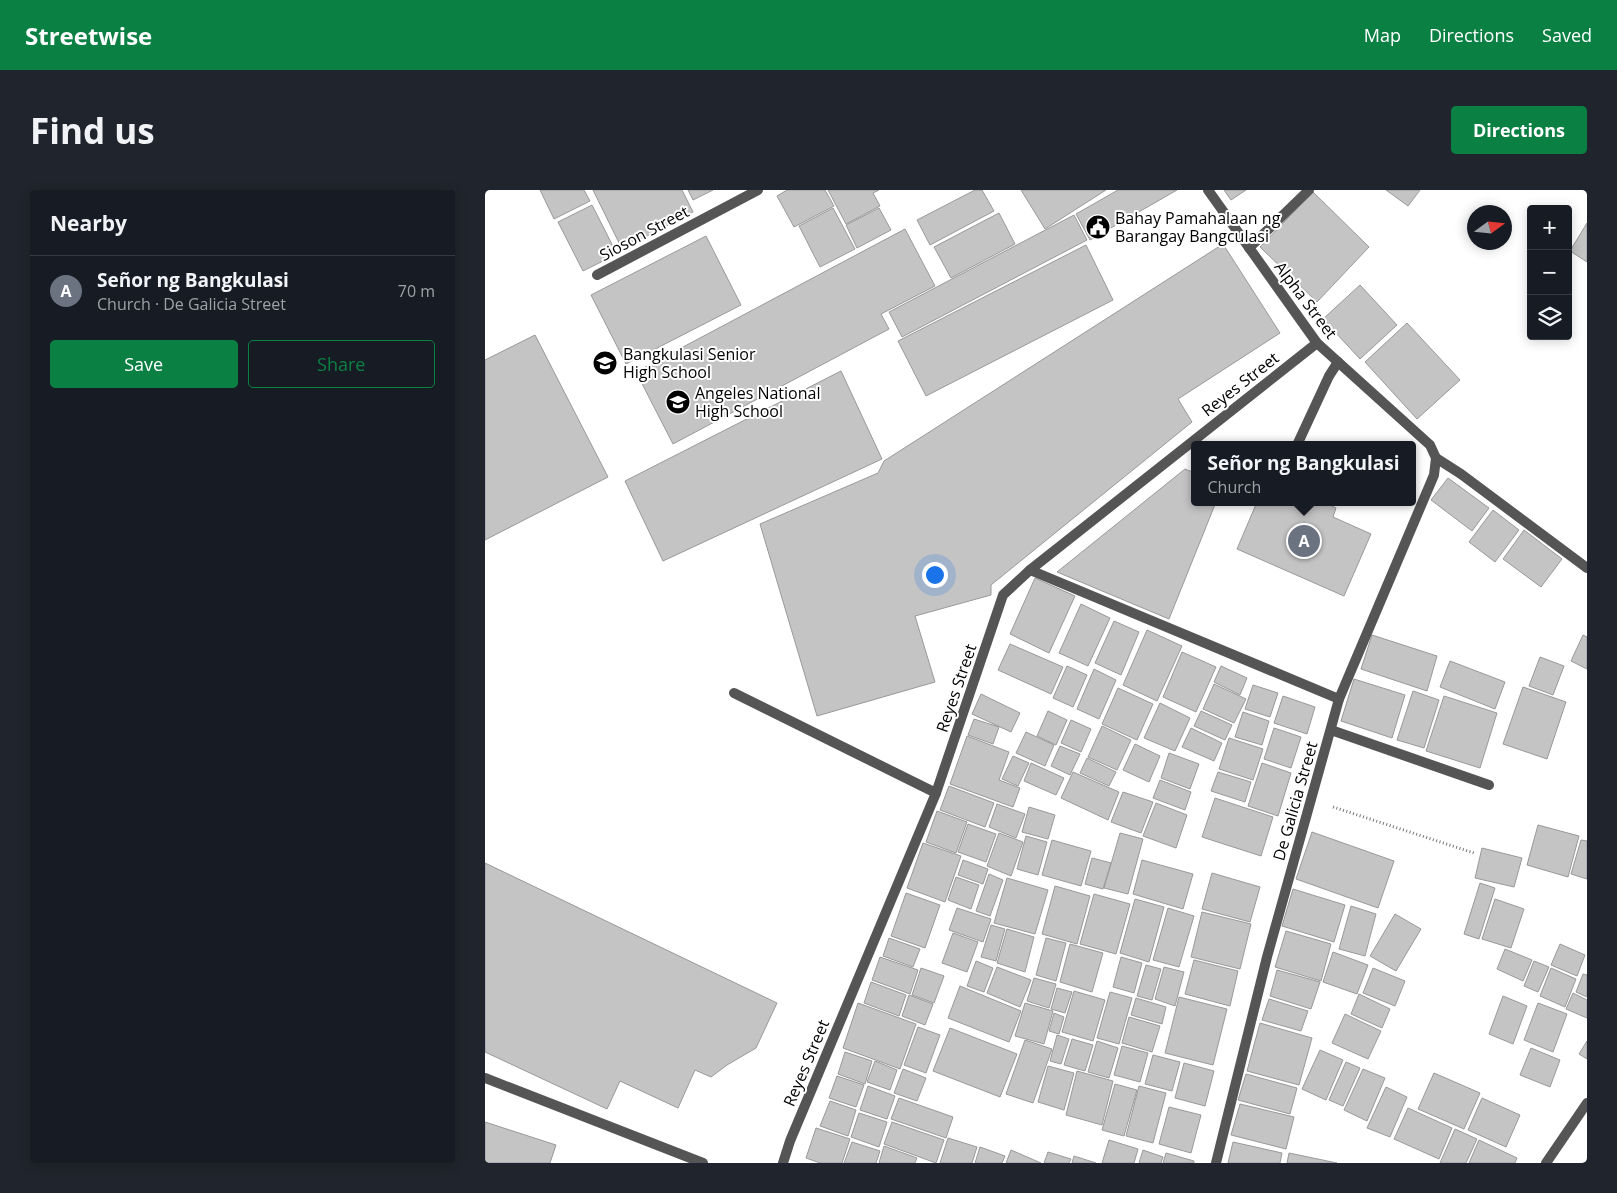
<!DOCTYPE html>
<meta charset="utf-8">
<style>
:root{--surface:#171b24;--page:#20242c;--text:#f1f3f6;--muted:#9ea1a6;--line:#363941;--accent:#0b8043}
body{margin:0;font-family:"Open Sans",sans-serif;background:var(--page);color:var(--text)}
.controls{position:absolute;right:15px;top:15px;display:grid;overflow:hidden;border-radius:5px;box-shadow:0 2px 12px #0003}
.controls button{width:45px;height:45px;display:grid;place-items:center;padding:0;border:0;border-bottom:1px solid var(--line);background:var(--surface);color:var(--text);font:25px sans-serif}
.compass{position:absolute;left:982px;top:15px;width:45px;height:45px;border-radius:50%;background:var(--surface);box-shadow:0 2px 12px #0003;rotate:75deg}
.you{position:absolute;left:449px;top:384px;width:18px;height:18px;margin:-12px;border:4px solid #fff;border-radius:50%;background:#1a73e8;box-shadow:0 0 0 8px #1a73e833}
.badge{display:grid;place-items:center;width:32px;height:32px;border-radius:50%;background:var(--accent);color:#fff;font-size:16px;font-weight:700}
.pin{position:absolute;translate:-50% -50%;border:2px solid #fff;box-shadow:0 1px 5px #0006}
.popup{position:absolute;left:706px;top:251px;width:225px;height:65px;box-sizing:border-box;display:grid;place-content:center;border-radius:5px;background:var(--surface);filter:drop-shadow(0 1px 4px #0005);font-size:16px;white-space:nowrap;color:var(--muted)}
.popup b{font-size:19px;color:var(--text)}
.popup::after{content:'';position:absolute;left:50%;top:100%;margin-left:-10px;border:10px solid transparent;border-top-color:var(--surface)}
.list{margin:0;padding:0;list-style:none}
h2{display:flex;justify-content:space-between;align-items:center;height:65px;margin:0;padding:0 20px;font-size:21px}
h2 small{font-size:16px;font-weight:400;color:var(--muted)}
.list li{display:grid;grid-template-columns:32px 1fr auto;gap:15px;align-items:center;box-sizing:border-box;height:70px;padding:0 20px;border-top:1px solid var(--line)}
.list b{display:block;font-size:19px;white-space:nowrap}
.list p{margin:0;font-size:16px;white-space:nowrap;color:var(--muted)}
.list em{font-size:16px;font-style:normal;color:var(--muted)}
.actions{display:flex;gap:10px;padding:15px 20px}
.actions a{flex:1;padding:11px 0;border:1px solid var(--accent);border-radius:5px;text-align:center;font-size:18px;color:var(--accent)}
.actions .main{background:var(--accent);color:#fff}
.icon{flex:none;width:28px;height:28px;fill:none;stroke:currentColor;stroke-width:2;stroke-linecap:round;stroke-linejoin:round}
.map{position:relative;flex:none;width:1102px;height:973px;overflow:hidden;border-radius:5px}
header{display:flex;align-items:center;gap:30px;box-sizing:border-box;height:70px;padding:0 25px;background:var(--accent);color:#fff}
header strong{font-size:24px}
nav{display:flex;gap:28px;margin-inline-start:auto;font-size:18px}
.intro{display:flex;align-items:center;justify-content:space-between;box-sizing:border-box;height:120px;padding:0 30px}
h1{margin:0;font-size:35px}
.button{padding:12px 22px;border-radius:5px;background:var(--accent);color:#fff;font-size:18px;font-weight:700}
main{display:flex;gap:30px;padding:0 30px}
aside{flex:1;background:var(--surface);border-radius:5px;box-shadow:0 2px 12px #0003}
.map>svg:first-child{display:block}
.building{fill:#c4c4c4;stroke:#999}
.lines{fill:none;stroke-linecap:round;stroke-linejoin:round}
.path{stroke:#777;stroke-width:3;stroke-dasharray:1 2.5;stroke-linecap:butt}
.service{stroke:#555;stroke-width:10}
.minor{stroke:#555;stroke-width:10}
.labels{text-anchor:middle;stroke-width:4;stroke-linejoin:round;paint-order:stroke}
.poi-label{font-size:16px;fill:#000;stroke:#fff;text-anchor:start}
.street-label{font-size:16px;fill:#000;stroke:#fff}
</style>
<header>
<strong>Streetwise</strong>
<nav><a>Map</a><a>Directions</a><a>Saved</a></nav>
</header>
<div class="intro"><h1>Find us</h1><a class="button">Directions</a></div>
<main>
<aside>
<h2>Nearby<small></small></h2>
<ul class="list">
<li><span class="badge" style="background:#6b7280">A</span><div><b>Señor ng Bangkulasi</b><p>Church · De Galicia Street</p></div><em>70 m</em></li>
</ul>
<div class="actions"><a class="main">Save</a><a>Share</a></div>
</aside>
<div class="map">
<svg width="1102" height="973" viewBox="0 0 1102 973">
<rect width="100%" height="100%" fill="#fff"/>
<!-- building -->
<g class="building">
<path d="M 55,0 L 99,0 L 105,11 L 69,29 Z"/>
<path d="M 108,0 L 197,0 L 208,22 L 137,59 Z"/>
<path d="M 203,0 L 228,0 L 208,10 Z"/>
<path d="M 302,0 L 340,0 L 349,16 L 309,37 L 292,6 Z"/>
<path d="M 343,0 L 394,0 L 388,3 L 395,16 L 361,34 Z"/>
<path d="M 490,0 L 497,0 L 509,21 L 445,55 L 432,30 Z"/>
<path d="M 536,0 L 621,0 L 560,39 Z"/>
<path d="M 633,0 L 692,0 L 605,50 L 591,24 Z"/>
<path d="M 739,0 L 761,0 L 746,10 Z"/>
<path d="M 901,0 L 935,0 L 923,16 Z"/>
<path d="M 828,2 L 884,57 L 832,112 L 775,57 Z"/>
<path d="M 107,15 L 132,64 L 98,81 L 73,32 Z"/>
<path d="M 348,18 L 370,59 L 335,77 L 314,36 Z"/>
<path d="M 394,18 L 406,40 L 372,58 L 361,35 Z"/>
<path d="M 514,23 L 530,54 L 466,88 L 449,57 Z"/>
<path d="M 589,25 L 602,50 L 417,147 L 404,122 Z"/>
<path d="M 1102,33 L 1102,72 L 1085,61 Z"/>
<path d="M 420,39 L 450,96 L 396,124 L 404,139 L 188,254 L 151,182 Z"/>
<path d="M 221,46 L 256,115 L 141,174 L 106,105 Z"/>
<path d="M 738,54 L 795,143 L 693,209 L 707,232 L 506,395 L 506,405 L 430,426 L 450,492 L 332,526 L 275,334 L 393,283 L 399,271 Z"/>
<path d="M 601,55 L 628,110 L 441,206 L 413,151 Z"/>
<path d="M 875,95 L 912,135 L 875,169 L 838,129 Z"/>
<path d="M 922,133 L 975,190 L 932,229 L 880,172 Z"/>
<path d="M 50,145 L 123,287 L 0,350 L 0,170 Z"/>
<path d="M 356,181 L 397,269 L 178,371 L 140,291 Z"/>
<path d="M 700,279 L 710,283 L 710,312 L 731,312 L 684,429 L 572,382 Z"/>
<path d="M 963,288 L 1004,318 L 987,341 L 946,310 Z"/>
<path d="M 772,312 L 839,312 L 851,318 L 848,327 L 886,344 L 859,406 L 752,359 Z"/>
<path d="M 1008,320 L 1034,340 L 1010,372 L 984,352 Z"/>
<path d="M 1039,340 L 1077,369 L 1056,397 L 1018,369 Z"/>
<path d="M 550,388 L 590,406 L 564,463 L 525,444 Z"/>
<path d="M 596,414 L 625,428 L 603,476 L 574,463 Z"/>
<path d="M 629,431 L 654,442 L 636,485 L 610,473 Z"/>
<path d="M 662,440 L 697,456 L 672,511 L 638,495 Z"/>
<path d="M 887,445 L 952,466 L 942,501 L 876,479 Z"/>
<path d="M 1098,445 L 1102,447 L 1102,479 L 1086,471 Z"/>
<path d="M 525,454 L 578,477 L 566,504 L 513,480 Z"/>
<path d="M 697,462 L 731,477 L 711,522 L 678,507 Z"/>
<path d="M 1055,467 L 1079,476 L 1068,505 L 1044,496 Z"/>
<path d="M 965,471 L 1020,492 L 1010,519 L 955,497 Z"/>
<path d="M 582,476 L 602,485 L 588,517 L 568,508 Z"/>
<path d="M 736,476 L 762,488 L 755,505 L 729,492 Z"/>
<path d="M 609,479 L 631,490 L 614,529 L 592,519 Z"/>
<path d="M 869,489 L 920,505 L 907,548 L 856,531 Z"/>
<path d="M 729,494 L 761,509 L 749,533 L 718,519 Z"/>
<path d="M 768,495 L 793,503 L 785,527 L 760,519 Z"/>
<path d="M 1038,497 L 1081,512 L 1062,569 L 1018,554 Z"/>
<path d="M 633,498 L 668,514 L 652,550 L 617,534 Z"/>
<path d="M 928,501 L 954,510 L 939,558 L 912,550 Z"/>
<path d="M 496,504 L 535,523 L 526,542 L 487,524 Z"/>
<path d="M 798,506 L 830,517 L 822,544 L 789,533 Z"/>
<path d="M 959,506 L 1012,523 L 995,578 L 941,561 Z"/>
<path d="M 675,513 L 705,528 L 690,561 L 659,548 Z"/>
<path d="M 563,521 L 582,530 L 571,555 L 552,546 Z"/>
<path d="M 716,521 L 747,535 L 740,550 L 709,536 Z"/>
<path d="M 758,522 L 784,531 L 777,555 L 750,547 Z"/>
<path d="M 489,529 L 514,537 L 508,554 L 483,545 Z"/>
<path d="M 586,530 L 606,539 L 596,562 L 576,553 Z"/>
<path d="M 617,536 L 646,550 L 632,580 L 603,567 Z"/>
<path d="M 706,538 L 737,553 L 729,571 L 697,557 Z"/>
<path d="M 789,538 L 816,547 L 806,578 L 779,569 Z"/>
<path d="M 541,542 L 569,555 L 560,576 L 531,563 Z"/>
<path d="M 482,546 L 524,562 L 514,590 L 535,598 L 528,617 L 465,594 Z"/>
<path d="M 744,548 L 778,559 L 768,590 L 734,579 Z"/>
<path d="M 650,554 L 675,566 L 664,592 L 638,580 Z"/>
<path d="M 575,556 L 595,564 L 585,585 L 566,576 Z"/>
<path d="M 684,563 L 714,574 L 705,599 L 676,588 Z"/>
<path d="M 528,566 L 544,573 L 533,596 L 517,589 Z"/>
<path d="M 602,568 L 631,582 L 624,596 L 595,583 Z"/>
<path d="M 546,573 L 579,588 L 571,605 L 539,591 Z"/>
<path d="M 777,573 L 806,583 L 793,626 L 763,616 Z"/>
<path d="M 588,582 L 634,602 L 623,630 L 576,608 Z"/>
<path d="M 733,582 L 766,592 L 760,612 L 726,601 Z"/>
<path d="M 675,590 L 706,602 L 700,620 L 668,608 Z"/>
<path d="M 464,596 L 509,613 L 500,637 L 455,620 Z"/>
<path d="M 638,602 L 668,612 L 656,643 L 626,632 Z"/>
<path d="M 730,608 L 788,627 L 776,666 L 717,647 Z"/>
<path d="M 671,613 L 702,625 L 691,658 L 658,646 Z"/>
<path d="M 512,614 L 540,624 L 531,648 L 504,637 Z"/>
<path d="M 544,617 L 570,625 L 563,649 L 537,642 Z"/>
<path d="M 452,621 L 482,632 L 471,663 L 441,652 Z"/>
<path d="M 483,634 L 511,644 L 501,672 L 473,662 Z"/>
<path d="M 1053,635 L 1094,646 L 1083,687 L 1042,675 Z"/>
<path d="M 827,642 L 909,671 L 893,718 L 811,689 Z"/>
<path d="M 514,643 L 538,652 L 526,686 L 502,676 Z"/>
<path d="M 635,643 L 658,649 L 643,704 L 619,698 Z"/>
<path d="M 541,646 L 562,652 L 553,685 L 532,679 Z"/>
<path d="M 567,650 L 606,661 L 596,696 L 557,685 Z"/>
<path d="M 1096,650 L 1102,651 L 1102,689 L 1086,684 Z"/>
<path d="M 438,653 L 476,666 L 460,712 L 422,698 Z"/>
<path d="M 997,658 L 1037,668 L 1029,697 L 990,688 Z"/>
<path d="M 607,668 L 626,673 L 618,699 L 600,694 Z"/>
<path d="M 478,670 L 503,679 L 498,694 L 473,685 Z"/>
<path d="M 657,670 L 708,684 L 698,719 L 648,704 Z"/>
<path d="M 0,673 L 292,813 L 271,858 L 242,875 L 226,887 L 210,880 L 193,918 L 135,891 L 122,919 L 0,862 Z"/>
<path d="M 727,683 L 775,697 L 765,732 L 717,719 Z"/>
<path d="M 504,684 L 518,690 L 505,726 L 491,721 Z"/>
<path d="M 471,687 L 494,695 L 486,719 L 463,710 Z"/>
<path d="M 522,688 L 563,700 L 550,744 L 509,733 Z"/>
<path d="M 995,693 L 1010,698 L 994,749 L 979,744 Z"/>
<path d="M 570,696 L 605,706 L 592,754 L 557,744 Z"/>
<path d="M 808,699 L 860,715 L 849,752 L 797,736 Z"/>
<path d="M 421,703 L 455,715 L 440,758 L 406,746 Z"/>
<path d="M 609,704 L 645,714 L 631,764 L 595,754 Z"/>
<path d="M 650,709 L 679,717 L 664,772 L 635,763 Z"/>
<path d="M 1010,709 L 1039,719 L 1026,758 L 997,749 Z"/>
<path d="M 866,716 L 891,724 L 880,766 L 854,759 Z"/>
<path d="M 472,718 L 506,729 L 498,752 L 464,740 Z"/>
<path d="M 683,718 L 709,726 L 694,777 L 668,770 Z"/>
<path d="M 717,722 L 766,734 L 755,779 L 706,767 Z"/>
<path d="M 910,724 L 936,739 L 911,781 L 885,766 Z"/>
<path d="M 506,735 L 520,739 L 511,771 L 496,767 Z"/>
<path d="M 522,739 L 549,747 L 540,782 L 512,773 Z"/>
<path d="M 801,741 L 846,754 L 836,791 L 790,777 Z"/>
<path d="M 468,743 L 493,752 L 482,782 L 457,773 Z"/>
<path d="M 404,748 L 435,759 L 428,777 L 398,766 Z"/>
<path d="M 561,748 L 581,753 L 571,791 L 551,785 Z"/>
<path d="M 585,754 L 618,763 L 607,802 L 575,792 Z"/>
<path d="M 1075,754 L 1100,765 L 1092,786 L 1066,775 Z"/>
<path d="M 1020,759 L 1047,770 L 1038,791 L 1012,779 Z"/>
<path d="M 848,762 L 883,775 L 872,804 L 838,792 Z"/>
<path d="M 395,767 L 433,780 L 425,804 L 387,790 Z"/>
<path d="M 636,767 L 657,773 L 649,803 L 628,797 Z"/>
<path d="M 709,770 L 753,781 L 745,816 L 700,804 Z"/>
<path d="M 491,771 L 508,778 L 499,802 L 482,796 Z"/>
<path d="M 1049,771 L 1064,777 L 1053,802 L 1039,796 Z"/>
<path d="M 661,775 L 676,779 L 667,810 L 652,806 Z"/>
<path d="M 512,777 L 546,790 L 535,817 L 502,803 Z"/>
<path d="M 679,777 L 699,782 L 690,816 L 670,809 Z"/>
<path d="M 436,778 L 459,786 L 449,813 L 427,805 Z"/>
<path d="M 888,778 L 920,791 L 910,816 L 878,803 Z"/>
<path d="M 1066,778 L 1091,789 L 1080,817 L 1055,806 Z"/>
<path d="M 792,780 L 835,792 L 826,819 L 785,806 Z"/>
<path d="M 1098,784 L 1102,785 L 1102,807 L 1091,802 Z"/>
<path d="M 549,788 L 571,794 L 564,818 L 542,811 Z"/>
<path d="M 386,792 L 421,805 L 414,826 L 379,813 Z"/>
<path d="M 475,796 L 536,821 L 524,852 L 463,828 Z"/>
<path d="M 572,798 L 587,802 L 580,823 L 566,819 Z"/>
<path d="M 589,801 L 620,810 L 608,851 L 577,842 Z"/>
<path d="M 625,802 L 647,808 L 634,854 L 612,848 Z"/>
<path d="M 1088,803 L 1102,810 L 1102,828 L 1081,819 Z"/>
<path d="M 874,804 L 905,819 L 897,838 L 866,824 Z"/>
<path d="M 424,805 L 448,814 L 440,835 L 417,826 Z"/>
<path d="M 1018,806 L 1042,816 L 1028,854 L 1004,844 Z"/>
<path d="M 694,807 L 742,819 L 728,875 L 680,863 Z"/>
<path d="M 651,808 L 681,817 L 677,834 L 646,825 Z"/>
<path d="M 784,809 L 823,821 L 816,841 L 777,830 Z"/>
<path d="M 373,813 L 431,834 L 415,879 L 358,858 Z"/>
<path d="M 540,813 L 568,821 L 559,854 L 530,846 Z"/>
<path d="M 1053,813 L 1082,824 L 1068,862 L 1039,850 Z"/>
<path d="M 569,823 L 579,827 L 574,844 L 564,841 Z"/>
<path d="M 860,824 L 896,841 L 883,869 L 847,853 Z"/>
<path d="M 644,827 L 675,836 L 667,862 L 637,853 Z"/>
<path d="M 775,833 L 827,848 L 814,895 L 762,881 Z"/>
<path d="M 433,837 L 455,845 L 441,883 L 419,875 Z"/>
<path d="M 465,838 L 532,864 L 515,907 L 448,881 Z"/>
<path d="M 572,845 L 584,849 L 576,874 L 565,871 Z"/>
<path d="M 587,849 L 608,855 L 600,881 L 579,875 Z"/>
<path d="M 540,850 L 567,859 L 548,913 L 521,904 Z"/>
<path d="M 612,851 L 633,858 L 624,888 L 603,882 Z"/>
<path d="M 1102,851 L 1102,869 L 1094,864 Z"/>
<path d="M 637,856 L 663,863 L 655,892 L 629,885 Z"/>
<path d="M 1046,858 L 1075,870 L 1065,897 L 1035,885 Z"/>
<path d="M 835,860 L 858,870 L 841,910 L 817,899 Z"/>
<path d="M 360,862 L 387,871 L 380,894 L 353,884 Z"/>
<path d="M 668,865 L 695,872 L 687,901 L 660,894 Z"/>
<path d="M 390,871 L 412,880 L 405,900 L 382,892 Z"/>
<path d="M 861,872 L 875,878 L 858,916 L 844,910 Z"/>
<path d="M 699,873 L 729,881 L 720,916 L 690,908 Z"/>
<path d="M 563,876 L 589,883 L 579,920 L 553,912 Z"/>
<path d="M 418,879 L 441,888 L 432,911 L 409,903 Z"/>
<path d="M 878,879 L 900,888 L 882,931 L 859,920 Z"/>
<path d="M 592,881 L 628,891 L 617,935 L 581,925 Z"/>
<path d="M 949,883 L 995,903 L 979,939 L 933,919 Z"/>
<path d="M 761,884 L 812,898 L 805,924 L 753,910 Z"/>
<path d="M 352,886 L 379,895 L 371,917 L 344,908 Z"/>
<path d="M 630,894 L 652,900 L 639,946 L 617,940 Z"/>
<path d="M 383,896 L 410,906 L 402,929 L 375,920 Z"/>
<path d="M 654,896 L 681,903 L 668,953 L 641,946 Z"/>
<path d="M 901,897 L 922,907 L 905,947 L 882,938 Z"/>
<path d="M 414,908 L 468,927 L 461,948 L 406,929 Z"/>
<path d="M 997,908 L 1035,925 L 1021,957 L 983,940 Z"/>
<path d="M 345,911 L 371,920 L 363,946 L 335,936 Z"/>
<path d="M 755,914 L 809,927 L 801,959 L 746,945 Z"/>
<path d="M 684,917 L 716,925 L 706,963 L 674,954 Z"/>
<path d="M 923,918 L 967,938 L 954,969 L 909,949 Z"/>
<path d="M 374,923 L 402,932 L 394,957 L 366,947 Z"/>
<path d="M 0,932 L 71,955 L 65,973 L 0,973 Z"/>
<path d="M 407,932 L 459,950 L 451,973 L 399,954 Z"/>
<path d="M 331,938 L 365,949 L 357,973 L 335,973 L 321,968 Z"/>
<path d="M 970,939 L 992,949 L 981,973 L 955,973 Z"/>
<path d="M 463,948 L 492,957 L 487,973 L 455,973 Z"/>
<path d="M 624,950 L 653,959 L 649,973 L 617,973 Z"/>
<path d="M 994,950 L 1032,968 L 1030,973 L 984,973 Z"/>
<path d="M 367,952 L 395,961 L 391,973 L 359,973 Z"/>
<path d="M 748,952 L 797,963 L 795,973 L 743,973 Z"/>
<path d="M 399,956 L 432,968 L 430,973 L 394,973 Z"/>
<path d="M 495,957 L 520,966 L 517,973 L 490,973 Z"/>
<path d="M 526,960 L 556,973 L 521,973 Z"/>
<path d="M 658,960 L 678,967 L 676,973 L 654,973 Z"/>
<path d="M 563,962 L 586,969 L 584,973 L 559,973 Z"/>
<path d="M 681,963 L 709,971 L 709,973 L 678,973 Z"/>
<path d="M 804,963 L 852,973 L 802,973 Z"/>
<path d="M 589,966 L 611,973 L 587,973 Z"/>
</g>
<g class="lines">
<!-- path -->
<path class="path" d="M 848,617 L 989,663"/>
<!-- service -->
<g class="service">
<path d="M 812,255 L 844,186 L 853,172"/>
<path d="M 249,503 L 451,603"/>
</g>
<!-- minor -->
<g class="minor">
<path d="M 723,0 L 832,153 L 945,255 L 951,268 L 949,285 L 854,509 L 782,767 L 731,973"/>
<path d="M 764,58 L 824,0"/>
<path d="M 112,85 L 273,0"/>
<path d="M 951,268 L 976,284 L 1102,378"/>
<path d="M 545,380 L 854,509"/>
<path d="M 846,540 L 1004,595"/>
<path d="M 0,888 L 218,973"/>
<path d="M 298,973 L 305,951 L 451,603 L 518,405 L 545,380 L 832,153"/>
<path d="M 1061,973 L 1102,913"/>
</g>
</g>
<!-- icons -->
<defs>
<symbol id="civic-disc" viewBox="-11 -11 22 22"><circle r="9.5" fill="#000" stroke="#fff"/><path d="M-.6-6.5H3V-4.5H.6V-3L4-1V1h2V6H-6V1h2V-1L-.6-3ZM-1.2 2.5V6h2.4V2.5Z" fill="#fff"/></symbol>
<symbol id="school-disc" viewBox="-11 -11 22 22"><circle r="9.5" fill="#000" stroke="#fff"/><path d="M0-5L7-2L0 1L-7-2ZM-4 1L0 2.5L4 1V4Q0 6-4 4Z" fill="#fff"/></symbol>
</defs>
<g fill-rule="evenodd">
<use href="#civic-disc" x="599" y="23" width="28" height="28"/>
<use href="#school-disc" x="106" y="159" width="28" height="28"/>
<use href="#school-disc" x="179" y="198" width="28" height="28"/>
</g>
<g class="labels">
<!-- poi labels -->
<g class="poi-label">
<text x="630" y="34">Bahay Pamahalaan ng<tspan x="630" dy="18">Barangay Bangculasi</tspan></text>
<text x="138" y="170">Bangkulasi Senior<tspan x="138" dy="18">High School</tspan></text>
<text x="210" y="209">Angeles National<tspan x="210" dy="18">High School</tspan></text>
</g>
<!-- street labels -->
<g class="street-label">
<text transform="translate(159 43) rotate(-28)" y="6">Sioson Street</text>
<text transform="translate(821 110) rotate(53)" y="6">Alpha Street</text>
<text transform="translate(755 194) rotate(-38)" y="6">Reyes Street</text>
<text transform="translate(471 498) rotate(-71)" y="6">Reyes Street</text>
<text transform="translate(810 611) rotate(-74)" y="6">De Galicia Street</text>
<text transform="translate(321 873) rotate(-67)" y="6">Reyes Street</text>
</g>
</g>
</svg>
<div class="controls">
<button>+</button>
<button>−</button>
<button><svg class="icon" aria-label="layers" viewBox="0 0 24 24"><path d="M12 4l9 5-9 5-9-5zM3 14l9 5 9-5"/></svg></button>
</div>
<svg class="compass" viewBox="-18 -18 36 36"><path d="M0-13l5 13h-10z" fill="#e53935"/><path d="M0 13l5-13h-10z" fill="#9ea1a6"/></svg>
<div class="you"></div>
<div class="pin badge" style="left:819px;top:351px;background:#6b7280">A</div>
<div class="popup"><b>Señor ng Bangkulasi</b>Church</div>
</div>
</main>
